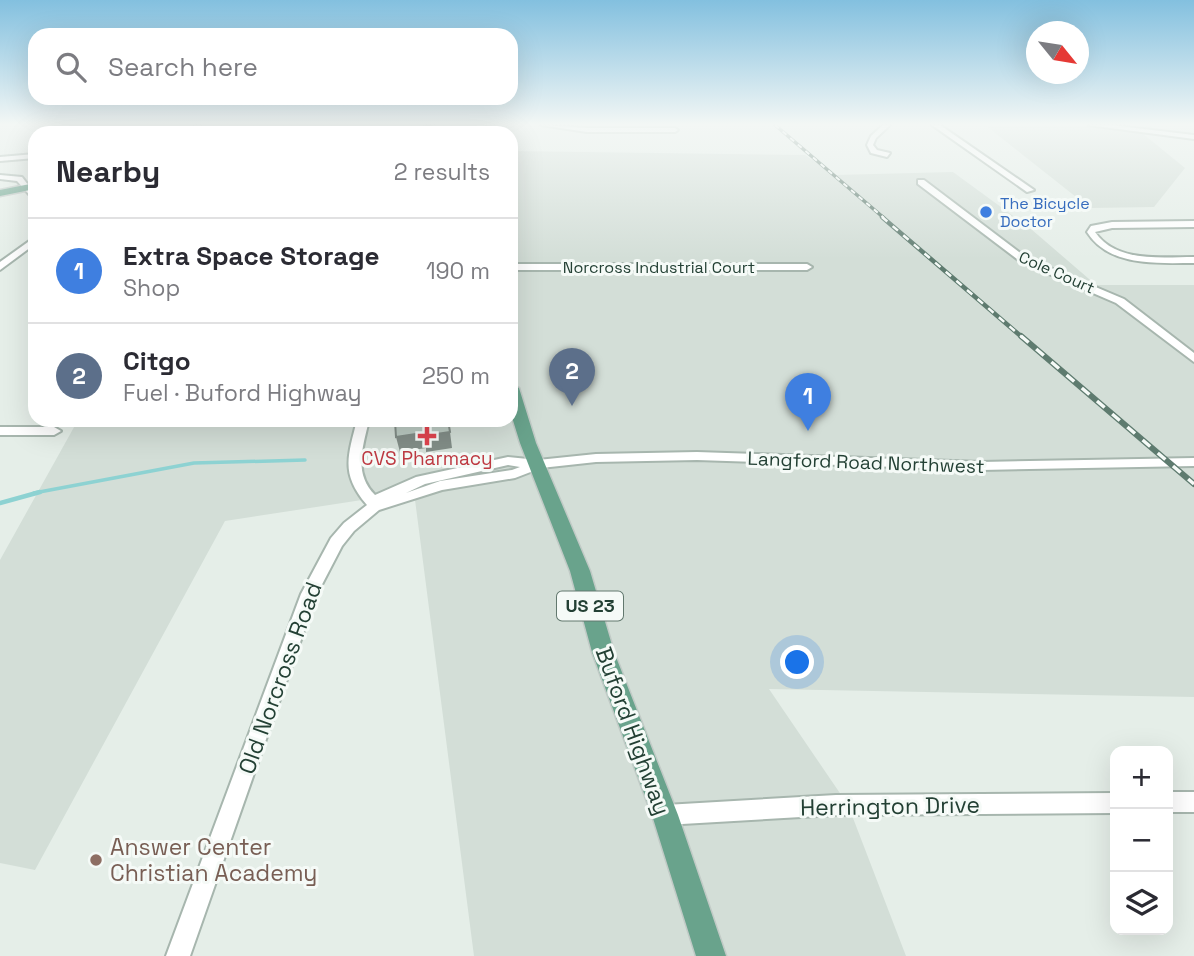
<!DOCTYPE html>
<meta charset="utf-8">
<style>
:root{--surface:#fff;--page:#f7f7f7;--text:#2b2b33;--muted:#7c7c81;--line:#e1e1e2;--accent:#854947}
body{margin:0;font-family:"Space Grotesk",sans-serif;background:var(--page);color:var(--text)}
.controls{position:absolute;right:21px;bottom:21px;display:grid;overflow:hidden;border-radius:14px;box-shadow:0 7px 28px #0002}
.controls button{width:63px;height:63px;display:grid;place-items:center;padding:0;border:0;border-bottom:2px solid var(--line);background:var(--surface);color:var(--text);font:35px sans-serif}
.compass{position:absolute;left:1026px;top:21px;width:63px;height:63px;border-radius:50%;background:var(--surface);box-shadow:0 7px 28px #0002;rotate:120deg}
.you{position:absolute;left:798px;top:663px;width:24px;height:24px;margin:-18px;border:5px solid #fff;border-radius:50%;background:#1a73e8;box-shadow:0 0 0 10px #1a73e833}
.badge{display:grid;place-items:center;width:46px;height:46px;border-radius:50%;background:var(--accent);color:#fff;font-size:23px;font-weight:700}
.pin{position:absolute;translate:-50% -58px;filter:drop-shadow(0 2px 4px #0008)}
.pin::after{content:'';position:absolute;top:37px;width:24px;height:21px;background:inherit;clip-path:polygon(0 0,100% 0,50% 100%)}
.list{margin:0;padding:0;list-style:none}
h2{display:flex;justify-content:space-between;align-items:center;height:91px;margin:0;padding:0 28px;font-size:30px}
h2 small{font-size:23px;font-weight:400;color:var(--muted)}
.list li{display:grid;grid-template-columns:46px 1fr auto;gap:21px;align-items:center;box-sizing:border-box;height:105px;padding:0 28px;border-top:2px solid var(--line)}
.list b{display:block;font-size:26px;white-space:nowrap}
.list p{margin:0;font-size:23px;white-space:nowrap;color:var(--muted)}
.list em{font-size:23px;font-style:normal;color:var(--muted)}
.icon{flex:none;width:38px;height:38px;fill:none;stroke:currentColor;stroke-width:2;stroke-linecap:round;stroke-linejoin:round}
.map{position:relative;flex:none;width:1194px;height:956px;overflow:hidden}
.search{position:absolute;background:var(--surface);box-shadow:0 7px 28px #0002;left:28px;top:28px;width:490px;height:77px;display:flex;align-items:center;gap:18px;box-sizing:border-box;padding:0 24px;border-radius:21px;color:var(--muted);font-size:26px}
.panel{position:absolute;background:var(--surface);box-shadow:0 7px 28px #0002;left:28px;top:126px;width:490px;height:301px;border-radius:21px}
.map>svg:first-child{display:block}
.built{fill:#d3ded7}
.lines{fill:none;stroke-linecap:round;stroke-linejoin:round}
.stream-far1{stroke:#8dd2d2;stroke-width:3.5}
.stream{stroke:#8dd2d2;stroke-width:4.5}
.minor-casing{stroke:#a7b6ae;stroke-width:4}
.major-casing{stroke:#c1cac6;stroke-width:3}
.minor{fill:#fff;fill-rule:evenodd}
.major{fill:#69a38c;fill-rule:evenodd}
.rail-far2-casing{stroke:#5e7b6f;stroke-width:3.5}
.rail-far1-casing{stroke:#5e7b6f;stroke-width:4.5}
.rail-casing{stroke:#5e7b6f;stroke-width:6}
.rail-far2{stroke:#f5faf7;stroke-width:2;stroke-dasharray:5;stroke-linecap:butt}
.rail-far1{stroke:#f5faf7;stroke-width:2.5;stroke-dasharray:7;stroke-linecap:butt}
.rail{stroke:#f5faf7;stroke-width:3.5;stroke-dasharray:10;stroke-linecap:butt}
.shaded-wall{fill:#828d87}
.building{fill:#bac9c1;stroke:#828d87;stroke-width:2}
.shop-dot{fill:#3f7fe0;stroke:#f5faf7;stroke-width:2.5}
.health-dot{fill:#e0444e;stroke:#f5faf7;stroke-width:2.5}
.education-dot{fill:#8d6e63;stroke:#f5faf7;stroke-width:2.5}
.labels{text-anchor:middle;stroke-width:6;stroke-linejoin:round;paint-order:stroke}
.far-shop-label{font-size:16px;fill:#366cbe;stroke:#f5faf7;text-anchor:start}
.far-street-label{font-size:16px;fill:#234034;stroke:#f5faf7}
.shield{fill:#f5faf7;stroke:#62786e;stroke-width:2}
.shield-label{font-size:18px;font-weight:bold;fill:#234034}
.health-label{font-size:19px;fill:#be3a42;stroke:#f5faf7}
.street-label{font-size:19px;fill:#234034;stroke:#f5faf7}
.near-street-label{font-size:23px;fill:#234034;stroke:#f5faf7}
.near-education-label{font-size:23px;fill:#785e54;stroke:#f5faf7;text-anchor:start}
</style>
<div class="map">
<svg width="1194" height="956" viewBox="0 0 1194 956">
<rect width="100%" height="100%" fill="#e5eee8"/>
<!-- built -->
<g class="built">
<path d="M 198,125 L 515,125 L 511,136 L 511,133 L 195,133 Z"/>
<path d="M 985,125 L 1077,125 L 1142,133 L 1185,168 L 1154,207 L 1090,208 Z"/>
<path d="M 511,151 L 805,155 L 835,175 L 953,172 L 1031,229 L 1096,285 L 1194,285 L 1194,697 L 769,689 L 848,805 L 906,956 L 474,956 L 414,492 L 225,521 L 35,870 L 0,863 L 0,560 L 78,420 L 511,420 Z"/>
</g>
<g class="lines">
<!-- stream-far1 -->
<path class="stream-far1" d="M 34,493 L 194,463 L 305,460"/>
<!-- stream -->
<path class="stream" d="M 0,503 L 40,492"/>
<defs>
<g id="minor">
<rect x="195" y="125" width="6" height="8"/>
<path d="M 488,125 L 494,125 L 490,131 L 478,133 Z"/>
<path d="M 541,125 L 587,128 L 675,128 L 678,130 L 675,132 L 587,132 Z"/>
<path d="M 883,125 L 890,125 L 876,138 L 873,145 L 877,150 L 890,153 L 887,157 L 871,153 L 867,145 L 871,136 Z"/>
<path d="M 932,125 L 940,125 L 1034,190 L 1027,192 Z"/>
<path d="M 1088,125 L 1110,125 L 1194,135 L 1194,139 Z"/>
<path d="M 35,154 L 35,158 L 0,161 L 0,157 Z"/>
<path d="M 0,175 L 22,177 L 35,194 L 35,201 L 17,181 L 0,179 Z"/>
<path d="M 918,180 L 924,180 L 1027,258 L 1124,299 L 1194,353 L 1194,362 L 1116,303 L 1021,262 L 918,184 Z"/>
<path d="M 1194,221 L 1194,227 L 1112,228 L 1095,232 C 1116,263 1162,257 1194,257 L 1194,263 C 1157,263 1109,267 1087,232 L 1091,226 L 1112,222 Z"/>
<path d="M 35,237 L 35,244 L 0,270 L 0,262 Z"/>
<path d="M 511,264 L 807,264 L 812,267 L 807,270 L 511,270 Z"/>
<path d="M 357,420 L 369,420 C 363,447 353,473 375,495 L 416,477 L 508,457 L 538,460 L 596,454 L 697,452 L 981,462 L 1194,458 L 1194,466 L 981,470 L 697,460 L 596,462 L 541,468 L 515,478 L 442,490 L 379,510 L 354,531 L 342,546 L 317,594 L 190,956 L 166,956 L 301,594 L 331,538 L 344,523 L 367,505 C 340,474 348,456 357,420 ZM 508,465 L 520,467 L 512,470 L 440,481 L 406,493 L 425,484 Z"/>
<path d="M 0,427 L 54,427 L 61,431 L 54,435 L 0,435 Z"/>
<rect x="1168" y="792" width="26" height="20"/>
<path d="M 1115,793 L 1115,813 L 836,815 L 665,825 L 658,822 L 654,815 L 658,808 L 665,805 L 836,795 Z"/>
</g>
<g id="major">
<path d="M 425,125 L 433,125 L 431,133 L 419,133 Z"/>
<path d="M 35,183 L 35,189 L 0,196 L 0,190 Z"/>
<path d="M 511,383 L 519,388 L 536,443 L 590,571 L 614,652 L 678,815 L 726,956 L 696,956 L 652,815 L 592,652 L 570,571 L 520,443 L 511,414 Z"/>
</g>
</defs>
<!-- minor casing -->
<use href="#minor" class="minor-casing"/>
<!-- major casing -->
<use href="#major" class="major-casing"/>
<!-- minor -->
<use href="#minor" class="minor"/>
<!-- major -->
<use href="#major" class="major"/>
<defs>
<path id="rail-far2" d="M 775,125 L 884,218"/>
<path id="rail-far1" d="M 882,217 L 1023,338"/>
<path id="rail" d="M 1021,336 L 1194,484"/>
</defs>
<!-- rail-far2 casing -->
<use href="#rail-far2" class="rail-far2-casing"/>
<!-- rail-far1 casing -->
<use href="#rail-far1" class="rail-far1-casing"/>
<!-- rail casing -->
<use href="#rail" class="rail-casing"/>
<!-- rail-far2 -->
<use href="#rail-far2" class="rail-far2"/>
<!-- rail-far1 -->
<use href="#rail-far1" class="rail-far1"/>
<!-- rail -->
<use href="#rail" class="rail"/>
</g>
<!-- shaded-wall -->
<path class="shaded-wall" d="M 450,432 L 452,448 L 426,452 L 426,448 L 400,452 L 396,437 L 423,433 Z"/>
<!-- building -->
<path class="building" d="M 403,420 L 448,420 L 450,432 L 423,436 L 423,433 L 396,437 L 395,421 Z"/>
<!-- sky -->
<linearGradient id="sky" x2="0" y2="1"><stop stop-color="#83c0df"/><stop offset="0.48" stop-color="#f3f7f5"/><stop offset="1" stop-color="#f3f7f5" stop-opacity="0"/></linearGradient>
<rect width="1194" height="259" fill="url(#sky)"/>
<!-- markers -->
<circle class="shop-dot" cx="986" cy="212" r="7"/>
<path class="health-dot" d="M423.5 425.5h7v7h7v7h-7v7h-7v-7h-7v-7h7z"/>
<circle class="education-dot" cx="96" cy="860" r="7"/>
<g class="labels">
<!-- far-shop labels -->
<g class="far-shop-label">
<text x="1000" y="209">The Bicycle<tspan x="1000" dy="18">Doctor</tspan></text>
</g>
<!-- far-street labels -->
<g class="far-street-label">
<text x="659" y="273">Norcross Industrial Court</text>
<text transform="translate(1057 272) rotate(24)" y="6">Cole Court</text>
</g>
<!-- shield labels -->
<rect class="shield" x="557" y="591.5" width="66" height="29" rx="5"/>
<g class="shield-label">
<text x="590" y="612">US 23</text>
</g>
<!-- health labels -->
<g class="health-label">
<text x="427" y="465">CVS Pharmacy</text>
</g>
<!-- street labels -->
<g class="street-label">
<text transform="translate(866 462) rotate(2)" y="7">Langford Road Northwest</text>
</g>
<!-- near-street labels -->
<g class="near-street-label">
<text transform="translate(280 678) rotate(-70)" y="8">Old Norcross Road</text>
<text transform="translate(633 731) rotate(70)" y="8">Buford Highway</text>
<text transform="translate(890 806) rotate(-1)" y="8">Herrington Drive</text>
</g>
<!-- near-education labels -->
<g class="near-education-label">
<text x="110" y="855">Answer Center<tspan x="110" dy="26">Christian Academy</tspan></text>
</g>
</g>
</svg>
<div class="controls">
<button>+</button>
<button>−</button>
<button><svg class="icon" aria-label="layers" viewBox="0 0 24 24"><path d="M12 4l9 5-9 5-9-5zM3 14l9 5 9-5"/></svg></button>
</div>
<svg class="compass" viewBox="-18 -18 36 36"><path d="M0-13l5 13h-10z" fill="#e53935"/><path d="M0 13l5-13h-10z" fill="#7c7c81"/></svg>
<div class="you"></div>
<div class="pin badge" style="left:808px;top:431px;background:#3f7fe0">1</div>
<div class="pin badge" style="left:572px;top:406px;background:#5c6f8a">2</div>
<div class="search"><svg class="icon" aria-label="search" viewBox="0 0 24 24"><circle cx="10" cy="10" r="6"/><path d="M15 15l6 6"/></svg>Search here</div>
<section class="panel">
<h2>Nearby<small>2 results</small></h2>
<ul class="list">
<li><span class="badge" style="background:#3f7fe0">1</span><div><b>Extra Space Storage</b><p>Shop</p></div><em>190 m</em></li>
<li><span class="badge" style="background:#5c6f8a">2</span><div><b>Citgo</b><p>Fuel · Buford Highway</p></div><em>250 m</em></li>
</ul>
</section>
</div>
